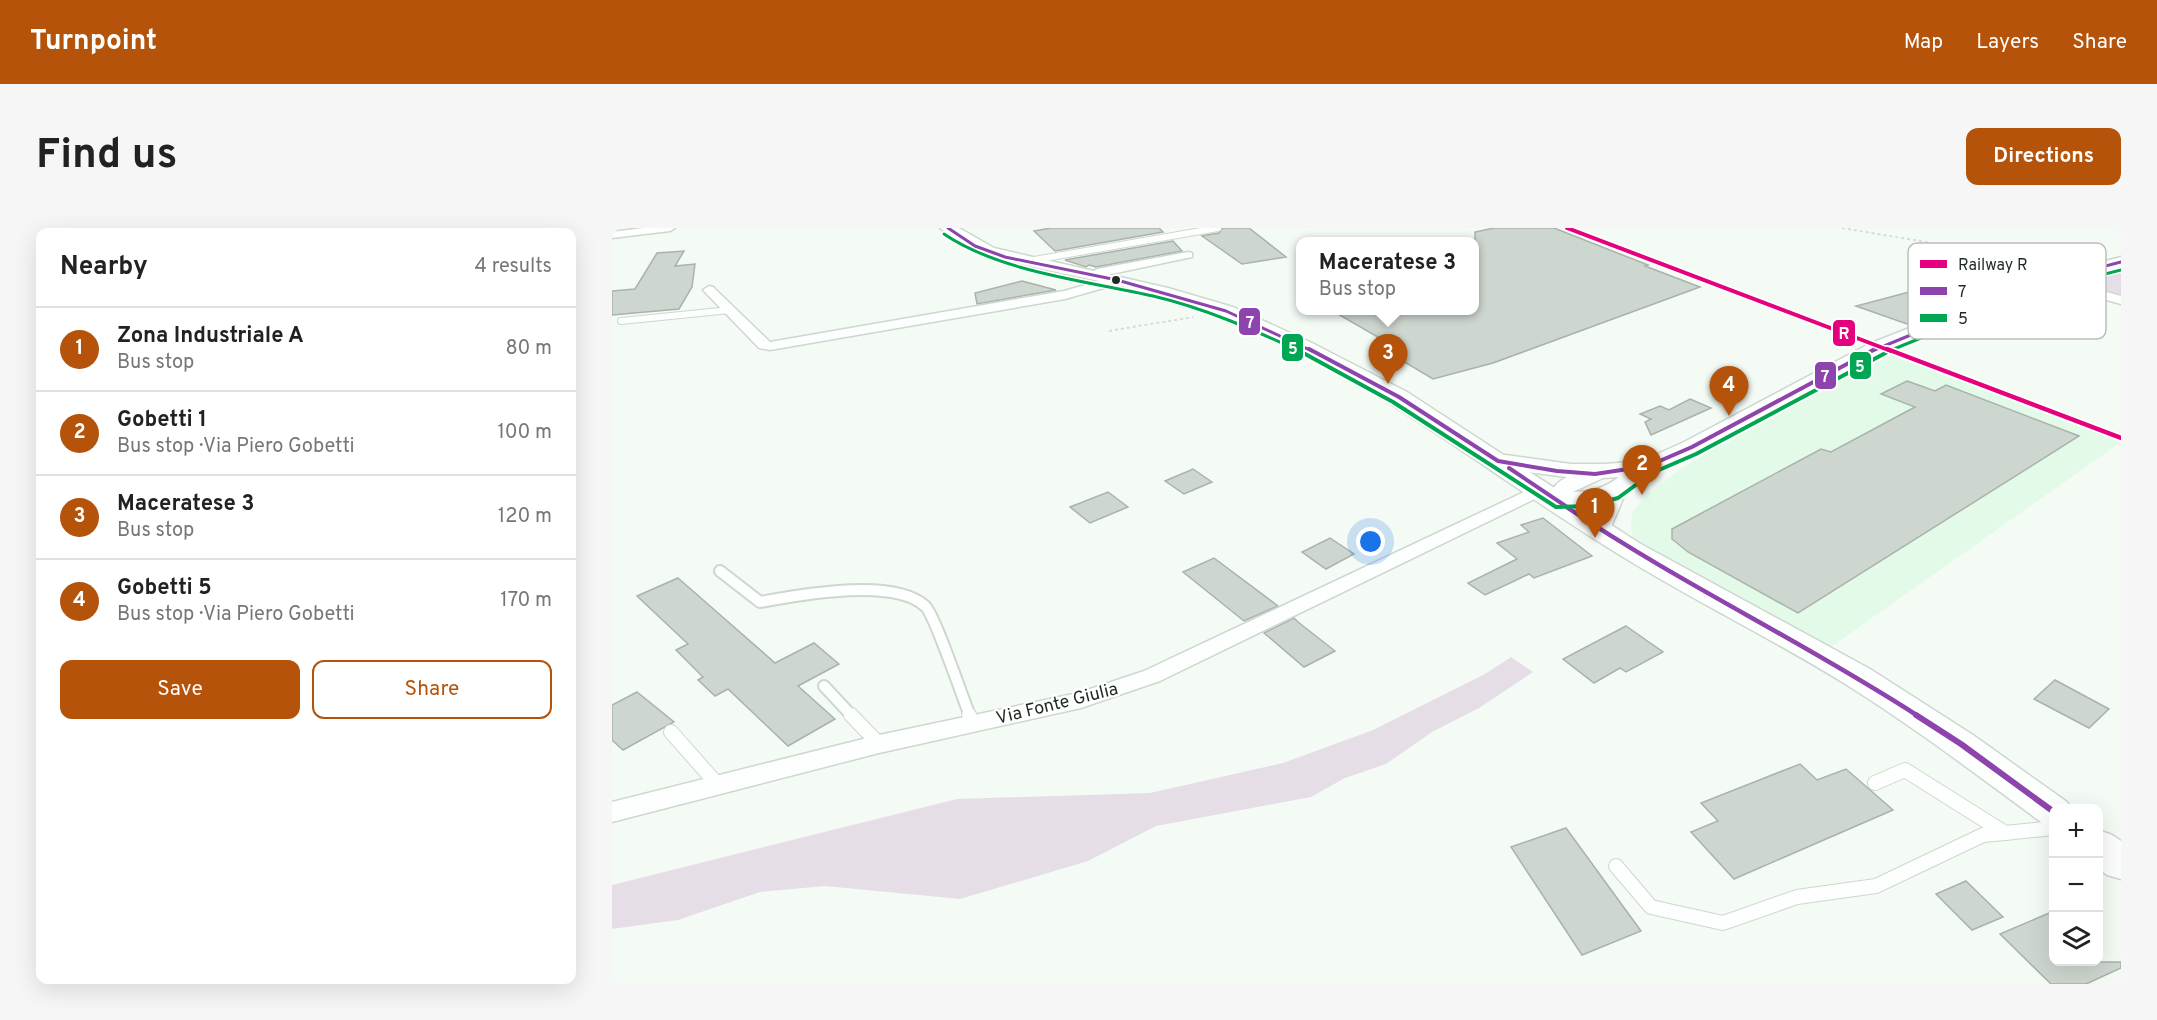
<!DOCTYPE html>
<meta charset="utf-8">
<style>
:root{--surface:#fff;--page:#f6f6f6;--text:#222;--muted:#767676;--line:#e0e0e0;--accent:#b45309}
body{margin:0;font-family:Overpass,sans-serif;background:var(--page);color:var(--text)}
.controls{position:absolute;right:18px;bottom:18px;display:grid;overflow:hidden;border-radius:12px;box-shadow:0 6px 24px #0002}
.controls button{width:54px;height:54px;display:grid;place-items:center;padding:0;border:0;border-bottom:2px solid var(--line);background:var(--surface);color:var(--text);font:30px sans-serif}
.you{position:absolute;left:759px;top:314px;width:21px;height:21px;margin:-15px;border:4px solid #fff;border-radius:50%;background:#1a73e8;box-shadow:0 0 0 9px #1a73e833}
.badge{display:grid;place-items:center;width:39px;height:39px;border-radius:50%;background:var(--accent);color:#fff;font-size:20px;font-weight:700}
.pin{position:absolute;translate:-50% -50px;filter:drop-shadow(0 2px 3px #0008)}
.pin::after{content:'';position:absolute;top:32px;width:21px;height:18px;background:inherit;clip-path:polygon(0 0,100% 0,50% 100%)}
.popup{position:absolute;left:684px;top:9px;width:183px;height:78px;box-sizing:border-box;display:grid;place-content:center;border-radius:12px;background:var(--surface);filter:drop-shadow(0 2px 4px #0005);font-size:20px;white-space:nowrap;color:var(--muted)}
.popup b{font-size:22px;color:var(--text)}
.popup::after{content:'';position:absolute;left:50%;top:100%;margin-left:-12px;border:12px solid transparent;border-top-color:var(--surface)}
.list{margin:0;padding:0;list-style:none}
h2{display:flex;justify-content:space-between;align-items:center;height:78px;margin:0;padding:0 24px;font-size:26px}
h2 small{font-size:20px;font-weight:400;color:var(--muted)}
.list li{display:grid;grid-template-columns:39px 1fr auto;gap:18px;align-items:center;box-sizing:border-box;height:84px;padding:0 24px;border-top:2px solid var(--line)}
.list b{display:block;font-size:22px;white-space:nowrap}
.list p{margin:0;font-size:20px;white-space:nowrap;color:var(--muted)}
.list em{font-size:20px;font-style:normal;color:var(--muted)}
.actions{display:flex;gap:12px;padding:18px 24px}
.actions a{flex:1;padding:14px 0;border:2px solid var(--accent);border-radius:12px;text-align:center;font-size:21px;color:var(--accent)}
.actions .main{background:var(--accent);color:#fff}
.icon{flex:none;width:33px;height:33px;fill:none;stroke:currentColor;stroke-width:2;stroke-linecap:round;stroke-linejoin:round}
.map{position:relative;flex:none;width:1509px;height:756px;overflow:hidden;border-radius:12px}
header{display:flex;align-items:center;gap:36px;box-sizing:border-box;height:84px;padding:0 30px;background:var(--accent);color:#fff}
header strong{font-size:28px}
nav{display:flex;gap:33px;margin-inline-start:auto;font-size:21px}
.intro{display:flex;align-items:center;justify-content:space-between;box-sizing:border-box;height:144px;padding:0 36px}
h1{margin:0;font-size:42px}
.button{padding:15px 27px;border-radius:12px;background:var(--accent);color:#fff;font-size:21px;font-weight:700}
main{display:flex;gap:36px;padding:0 36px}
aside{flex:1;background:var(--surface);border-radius:12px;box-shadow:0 6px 24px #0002}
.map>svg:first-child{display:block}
.built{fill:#e2fae7}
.green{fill:#e6dee7}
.building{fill:#ced7cf;stroke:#a9b2ab;stroke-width:1.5}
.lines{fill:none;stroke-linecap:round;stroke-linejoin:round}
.service-far2-casing{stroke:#cdd7cf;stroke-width:8}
.service-far1-casing{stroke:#cdd7cf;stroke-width:14}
.service-casing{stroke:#cdd7cf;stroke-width:16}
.minor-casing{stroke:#cdd7cf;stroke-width:3}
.tertiary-casing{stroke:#cdd7cf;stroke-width:3}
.secondary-casing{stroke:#cdd7cf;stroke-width:3}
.path{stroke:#d9dbd9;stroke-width:2;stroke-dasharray:3 3;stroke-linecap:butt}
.service-far2{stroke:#fdfefe;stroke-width:6}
.service-far1{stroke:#fdfefe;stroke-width:10}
.service{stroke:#fdfefe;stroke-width:14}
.minor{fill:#fdfefe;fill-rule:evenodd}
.tertiary{fill:#fdfefe;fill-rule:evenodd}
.secondary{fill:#fdfefe;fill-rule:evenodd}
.bus-1-far3-casing{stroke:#fff;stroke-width:6}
.bus-1-far2-casing{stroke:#fff;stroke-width:8}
.bus-1-far1-casing{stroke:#fff;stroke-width:9}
.bus-1-casing{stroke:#fff;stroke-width:10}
.bus-2-far1-casing{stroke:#fff;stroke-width:6}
.bus-2-casing{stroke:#fff;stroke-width:8}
.bus-1-far3{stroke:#8e44ad;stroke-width:3}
.bus-1-far2{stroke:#8e44ad;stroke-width:4}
.bus-1-far1{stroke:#8e44ad;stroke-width:4.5}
.bus-1{stroke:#8e44ad;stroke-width:6}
.bus-2-far1{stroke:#00a651;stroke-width:3}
.bus-2{stroke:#00a651;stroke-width:4}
.rail-1-far1-casing{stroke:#fff;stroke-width:7}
.rail-1-casing{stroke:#fff;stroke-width:8}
.rail-1-far1{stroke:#e5007d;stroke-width:4}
.rail-1{stroke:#e5007d;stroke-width:4.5}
.bus-dot{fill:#1e2a21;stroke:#fff;stroke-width:2}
.labels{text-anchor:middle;stroke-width:4.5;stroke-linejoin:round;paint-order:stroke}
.street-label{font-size:18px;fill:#1e2a21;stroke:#fff}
.key{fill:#fff;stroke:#bcbfbc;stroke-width:1.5}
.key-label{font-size:16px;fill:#1e2a21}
.line-badge{stroke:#fff;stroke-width:2}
.badge-label{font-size:16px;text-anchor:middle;font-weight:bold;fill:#fff}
</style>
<header>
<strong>Turnpoint</strong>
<nav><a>Map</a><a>Layers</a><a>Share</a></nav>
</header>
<div class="intro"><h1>Find us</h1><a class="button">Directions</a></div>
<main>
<aside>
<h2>Nearby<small>4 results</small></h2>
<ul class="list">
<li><span class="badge">1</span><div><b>Zona Industriale A</b><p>Bus stop</p></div><em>80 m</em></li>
<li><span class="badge">2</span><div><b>Gobetti 1</b><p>Bus stop · Via Piero Gobetti</p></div><em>100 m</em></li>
<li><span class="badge">3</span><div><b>Maceratese 3</b><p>Bus stop</p></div><em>120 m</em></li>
<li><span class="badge">4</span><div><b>Gobetti 5</b><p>Bus stop · Via Piero Gobetti</p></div><em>170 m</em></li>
</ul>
<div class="actions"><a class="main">Save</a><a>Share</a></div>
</aside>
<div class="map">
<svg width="1509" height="756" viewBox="0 0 1509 756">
<rect width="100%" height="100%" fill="#f4fbf5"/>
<!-- built -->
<g class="built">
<path d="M 948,0 L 961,0 L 1262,113 L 1254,117 Z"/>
<path d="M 1281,121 L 1509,206 L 1509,214 L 1216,421 L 1023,316 L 1019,302 L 1020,285 L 1036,266 L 1067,242 L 1128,203 Z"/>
</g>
<!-- green -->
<g class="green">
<path d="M 1509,38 L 1509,71 L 1459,54 L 1461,51 Z"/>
<path d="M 899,429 L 921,444 L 867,480 L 820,504 L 774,536 L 733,550 L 699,569 L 544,598 L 476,633 L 348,671 L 213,658 L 148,664 L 66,692 L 0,701 L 0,657 L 345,571 L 538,565 L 671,535 L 761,502 L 873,446 Z"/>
</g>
<!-- building -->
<g class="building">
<path d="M 439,0 L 547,0 L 551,4 L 443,23 L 422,3 Z"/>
<path d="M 611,0 L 637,0 L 674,29 L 630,36 L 590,8 L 607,5 Z"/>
<path d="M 882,0 L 942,0 L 1036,37 L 1033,38 L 1088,59 L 881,135 L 821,151 L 779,126 L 790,123 L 719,82 L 863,82 L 863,4 Z"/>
<path d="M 561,13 L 570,23 L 484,39 L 477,37 L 474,39 L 453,32 Z"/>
<path d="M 72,23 L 63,38 L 83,36 L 80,59 L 67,81 L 0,87 L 0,63 L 23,61 L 45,25 Z"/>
<path d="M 1358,34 L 1393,44 L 1377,51 L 1389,55 L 1338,75 L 1343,77 L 1295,96 L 1244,78 L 1301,63 Z"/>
<path d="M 410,53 L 444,62 L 365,76 L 363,65 Z"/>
<path d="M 1295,153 L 1323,163 L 1334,157 L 1467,208 L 1186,385 L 1076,324 L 1060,311 L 1060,301 L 1209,221 L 1219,224 L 1303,179 L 1269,166 Z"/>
<path d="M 1078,171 L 1099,180 L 1039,207 L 1033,194 L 1039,191 L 1028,186 L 1048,178 L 1057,182 Z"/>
<path d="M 581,241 L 600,254 L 572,266 L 553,253 Z"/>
<path d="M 496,264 L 516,279 L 478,295 L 458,279 Z"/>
<path d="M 931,290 L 980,328 L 922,350 L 917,346 L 873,367 L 856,355 L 905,331 L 885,315 L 917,304 L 909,297 Z"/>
<path d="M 718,310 L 742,326 L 714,341 L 690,324 Z"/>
<path d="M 602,330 L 666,378 L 632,393 L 571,344 Z"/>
<path d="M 66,350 L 163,435 L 202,415 L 227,436 L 186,458 L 223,491 L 176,518 L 116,461 L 103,468 L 86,452 L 91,449 L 64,422 L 76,416 L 25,368 Z"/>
<path d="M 682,390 L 686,394 L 723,423 L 692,439 L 652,405 Z"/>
<path d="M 1014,398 L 1051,424 L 1014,444 L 1008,440 L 982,455 L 951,431 Z"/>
<path d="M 1443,452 L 1497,481 L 1477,500 L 1422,471 Z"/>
<path d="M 25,464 L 62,494 L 11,522 L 0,512 L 0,477 Z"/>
<path d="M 1188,536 L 1205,552 L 1234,541 L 1281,582 L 1122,651 L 1079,604 L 1106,593 L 1089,575 Z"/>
<path d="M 954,600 L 1029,703 L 970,727 L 899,619 Z"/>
<path d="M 1354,653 L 1391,689 L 1360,702 L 1324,666 Z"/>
<path d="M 1442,683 L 1442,734 L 1509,734 L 1509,740 L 1474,756 L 1439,756 L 1388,706 Z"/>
</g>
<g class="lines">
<defs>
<g id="service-far2">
<path d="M 416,33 L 606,0"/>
<path d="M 9,93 L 118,82"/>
</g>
<g id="service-far1">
<path d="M 108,343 L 148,374 C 188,367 281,349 313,378 C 322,385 351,471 358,488"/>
<path d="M 212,458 L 240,488"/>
</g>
<g id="service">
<path d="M 239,487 L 267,516"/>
<path d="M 357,487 L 361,496"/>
<path d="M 59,504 L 105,556"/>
<path d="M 1263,555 L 1293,542 L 1393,605 L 1442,600"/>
<path d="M 1004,638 L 1039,679 L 1111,695 L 1185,669 L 1264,658 L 1371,607 L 1393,605"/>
</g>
<g id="minor">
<path d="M 31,0 L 63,0 L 58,3 L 0,10 L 0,4 Z"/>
<path d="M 576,24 L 580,25 L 580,29 L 485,49 L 479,45 L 485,41 Z"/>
<path d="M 505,48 L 511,52 L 509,55 L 453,71 L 158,122 L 147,120 L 91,62 L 97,58 L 101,59 L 158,114 L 452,63 Z"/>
<path d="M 1438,48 L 1509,68 L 1509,76 L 1434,55 L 1434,49 Z"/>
<path d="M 929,256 L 935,257 L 938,261 L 935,265 L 548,453 L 469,480 L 267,525 L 0,594 L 0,574 L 267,507 L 466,465 L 532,443 Z"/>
</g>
<path id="tertiary" d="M 1509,29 L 1509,39 L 1423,61 L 1269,124 L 1088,224 L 1044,243 L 1013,266 L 996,306 L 987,308 L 978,306 L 975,301 L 986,275 L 945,279 L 937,277 L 933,272 C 940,262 944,254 955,249 L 886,240 L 878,238 L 875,233 L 878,228 L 886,226 L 959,236 L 994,236 L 1030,233 L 1072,214 L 1257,116 L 1411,55 ZM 1007,249 C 993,260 979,264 961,264 L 991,250 Z"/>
<g id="secondary">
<path d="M 328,0 L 347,0 L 382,20 L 556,60 L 621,79 L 700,115 L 795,164 L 1027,315 L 1258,441 L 1361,507 L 1455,574 L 1459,580 L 1442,580 L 1442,599 L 1429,594 C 1365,547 1302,499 1235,457 C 1161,411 1082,373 1008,327 C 875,246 755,144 607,87 C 532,58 449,47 371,27 L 357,21 Z"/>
<path d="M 1486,602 L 1500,607 L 1509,613 L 1509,651 L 1495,647 L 1486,640 Z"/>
</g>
</defs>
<!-- service-far2 casing -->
<use href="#service-far2" class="service-far2-casing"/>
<!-- service-far1 casing -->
<use href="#service-far1" class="service-far1-casing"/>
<!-- service casing -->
<use href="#service" class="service-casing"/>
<!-- minor casing -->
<use href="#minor" class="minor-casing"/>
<!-- tertiary casing -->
<use href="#tertiary" class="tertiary-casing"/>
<!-- secondary casing -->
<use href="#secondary" class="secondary-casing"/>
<!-- path -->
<g class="path">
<path d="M 1230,0 L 1314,14 L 1423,40"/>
<path d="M 497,103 L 581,89"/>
</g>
<!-- service-far2 -->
<use href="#service-far2" class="service-far2"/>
<!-- service-far1 -->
<use href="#service-far1" class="service-far1"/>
<!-- service -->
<use href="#service" class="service"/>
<!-- minor -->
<use href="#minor" class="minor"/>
<!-- tertiary -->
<use href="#tertiary" class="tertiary"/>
<!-- secondary -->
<use href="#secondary" class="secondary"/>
<defs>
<g id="bus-1-far3">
<path d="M 336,0 L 363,18 L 393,29 L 505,52 L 614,83 L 700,123"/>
<path d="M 1260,123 L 1417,58 L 1509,34"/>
</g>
<g id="bus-1-far2">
<path d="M 697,121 L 787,169 L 886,233 L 945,243 L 983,246 L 1036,238 L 1080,219 L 1263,121"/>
<path d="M 897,240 L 958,281"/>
</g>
<path id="bus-1-far1" d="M 956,280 C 1069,356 1192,414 1306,488"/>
<path id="bus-1" d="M 1304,487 L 1349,516 L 1442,584"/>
<g id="bus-2-far1">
<path d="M 332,6 C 388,44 475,53 541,68 C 592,80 640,101 687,123"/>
<path d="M 1277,123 L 1419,65 L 1509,42"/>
</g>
<path id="bus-2" d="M 684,121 L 781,174 L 944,279 L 977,278 L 1006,270 L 1040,245 L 1084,226 L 1281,121"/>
</defs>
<!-- bus-1-far3 casing -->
<use href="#bus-1-far3" class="bus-1-far3-casing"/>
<!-- bus-1-far2 casing -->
<use href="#bus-1-far2" class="bus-1-far2-casing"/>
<!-- bus-1-far1 casing -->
<use href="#bus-1-far1" class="bus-1-far1-casing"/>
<!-- bus-1 casing -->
<use href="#bus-1" class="bus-1-casing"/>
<!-- bus-2-far1 casing -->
<use href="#bus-2-far1" class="bus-2-far1-casing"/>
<!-- bus-2 casing -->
<use href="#bus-2" class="bus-2-casing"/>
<!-- bus-1-far3 -->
<use href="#bus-1-far3" class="bus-1-far3"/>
<!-- bus-1-far2 -->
<use href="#bus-1-far2" class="bus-1-far2"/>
<!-- bus-1-far1 -->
<use href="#bus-1-far1" class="bus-1-far1"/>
<!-- bus-1 -->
<use href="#bus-1" class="bus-1"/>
<!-- bus-2-far1 -->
<use href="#bus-2-far1" class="bus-2-far1"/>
<!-- bus-2 -->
<use href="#bus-2" class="bus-2"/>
<defs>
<path id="rail-1-far1" d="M 955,0 L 1279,123"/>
<path id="rail-1" d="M 1275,121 L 1509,210"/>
</defs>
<!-- rail-1-far1 casing -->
<use href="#rail-1-far1" class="rail-1-far1-casing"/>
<!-- rail-1 casing -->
<use href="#rail-1" class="rail-1-casing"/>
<!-- rail-1-far1 -->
<use href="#rail-1-far1" class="rail-1-far1"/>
<!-- rail-1 -->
<use href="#rail-1" class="rail-1"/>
</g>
<!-- markers -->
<circle class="bus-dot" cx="504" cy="52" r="5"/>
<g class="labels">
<!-- street labels -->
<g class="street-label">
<text transform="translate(445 475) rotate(-14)" y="6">Via Fonte Giulia</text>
</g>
</g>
<!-- legend -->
<rect x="1296" y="15" width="198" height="96" rx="9" class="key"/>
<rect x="1308" y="32" width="27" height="8" fill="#e5007d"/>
<rect x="1308" y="59" width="27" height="8" fill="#8e44ad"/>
<rect x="1308" y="86" width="27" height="8" fill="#00a651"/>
<g class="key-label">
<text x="1346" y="42">Railway R</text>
<text x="1346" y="69">7</text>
<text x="1346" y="96">5</text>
</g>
<g class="line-badge">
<rect x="626" y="79" width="23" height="29" rx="6" fill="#8e44ad"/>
<rect x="1220" y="91" width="24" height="28" rx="6" fill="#e5007d"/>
<rect x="669" y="105" width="23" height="29" rx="6" fill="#00a651"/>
<rect x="1237" y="123" width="23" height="29" rx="6" fill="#00a651"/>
<rect x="1202" y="133" width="23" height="29" rx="6" fill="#8e44ad"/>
</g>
<g class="badge-label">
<text x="638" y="100">7</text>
<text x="1232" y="111">R</text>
<text x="681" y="126">5</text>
<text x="1248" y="144">5</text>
<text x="1213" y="154">7</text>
</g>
</svg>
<div class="controls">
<button>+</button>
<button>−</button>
<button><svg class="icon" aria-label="layers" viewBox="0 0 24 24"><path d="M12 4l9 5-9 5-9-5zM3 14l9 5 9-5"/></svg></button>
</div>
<div class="you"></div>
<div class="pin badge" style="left:983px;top:310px">1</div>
<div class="pin badge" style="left:1030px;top:267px">2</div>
<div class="pin badge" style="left:776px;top:156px">3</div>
<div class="popup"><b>Maceratese 3</b>Bus stop</div>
<div class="pin badge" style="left:1117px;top:188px">4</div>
</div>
</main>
